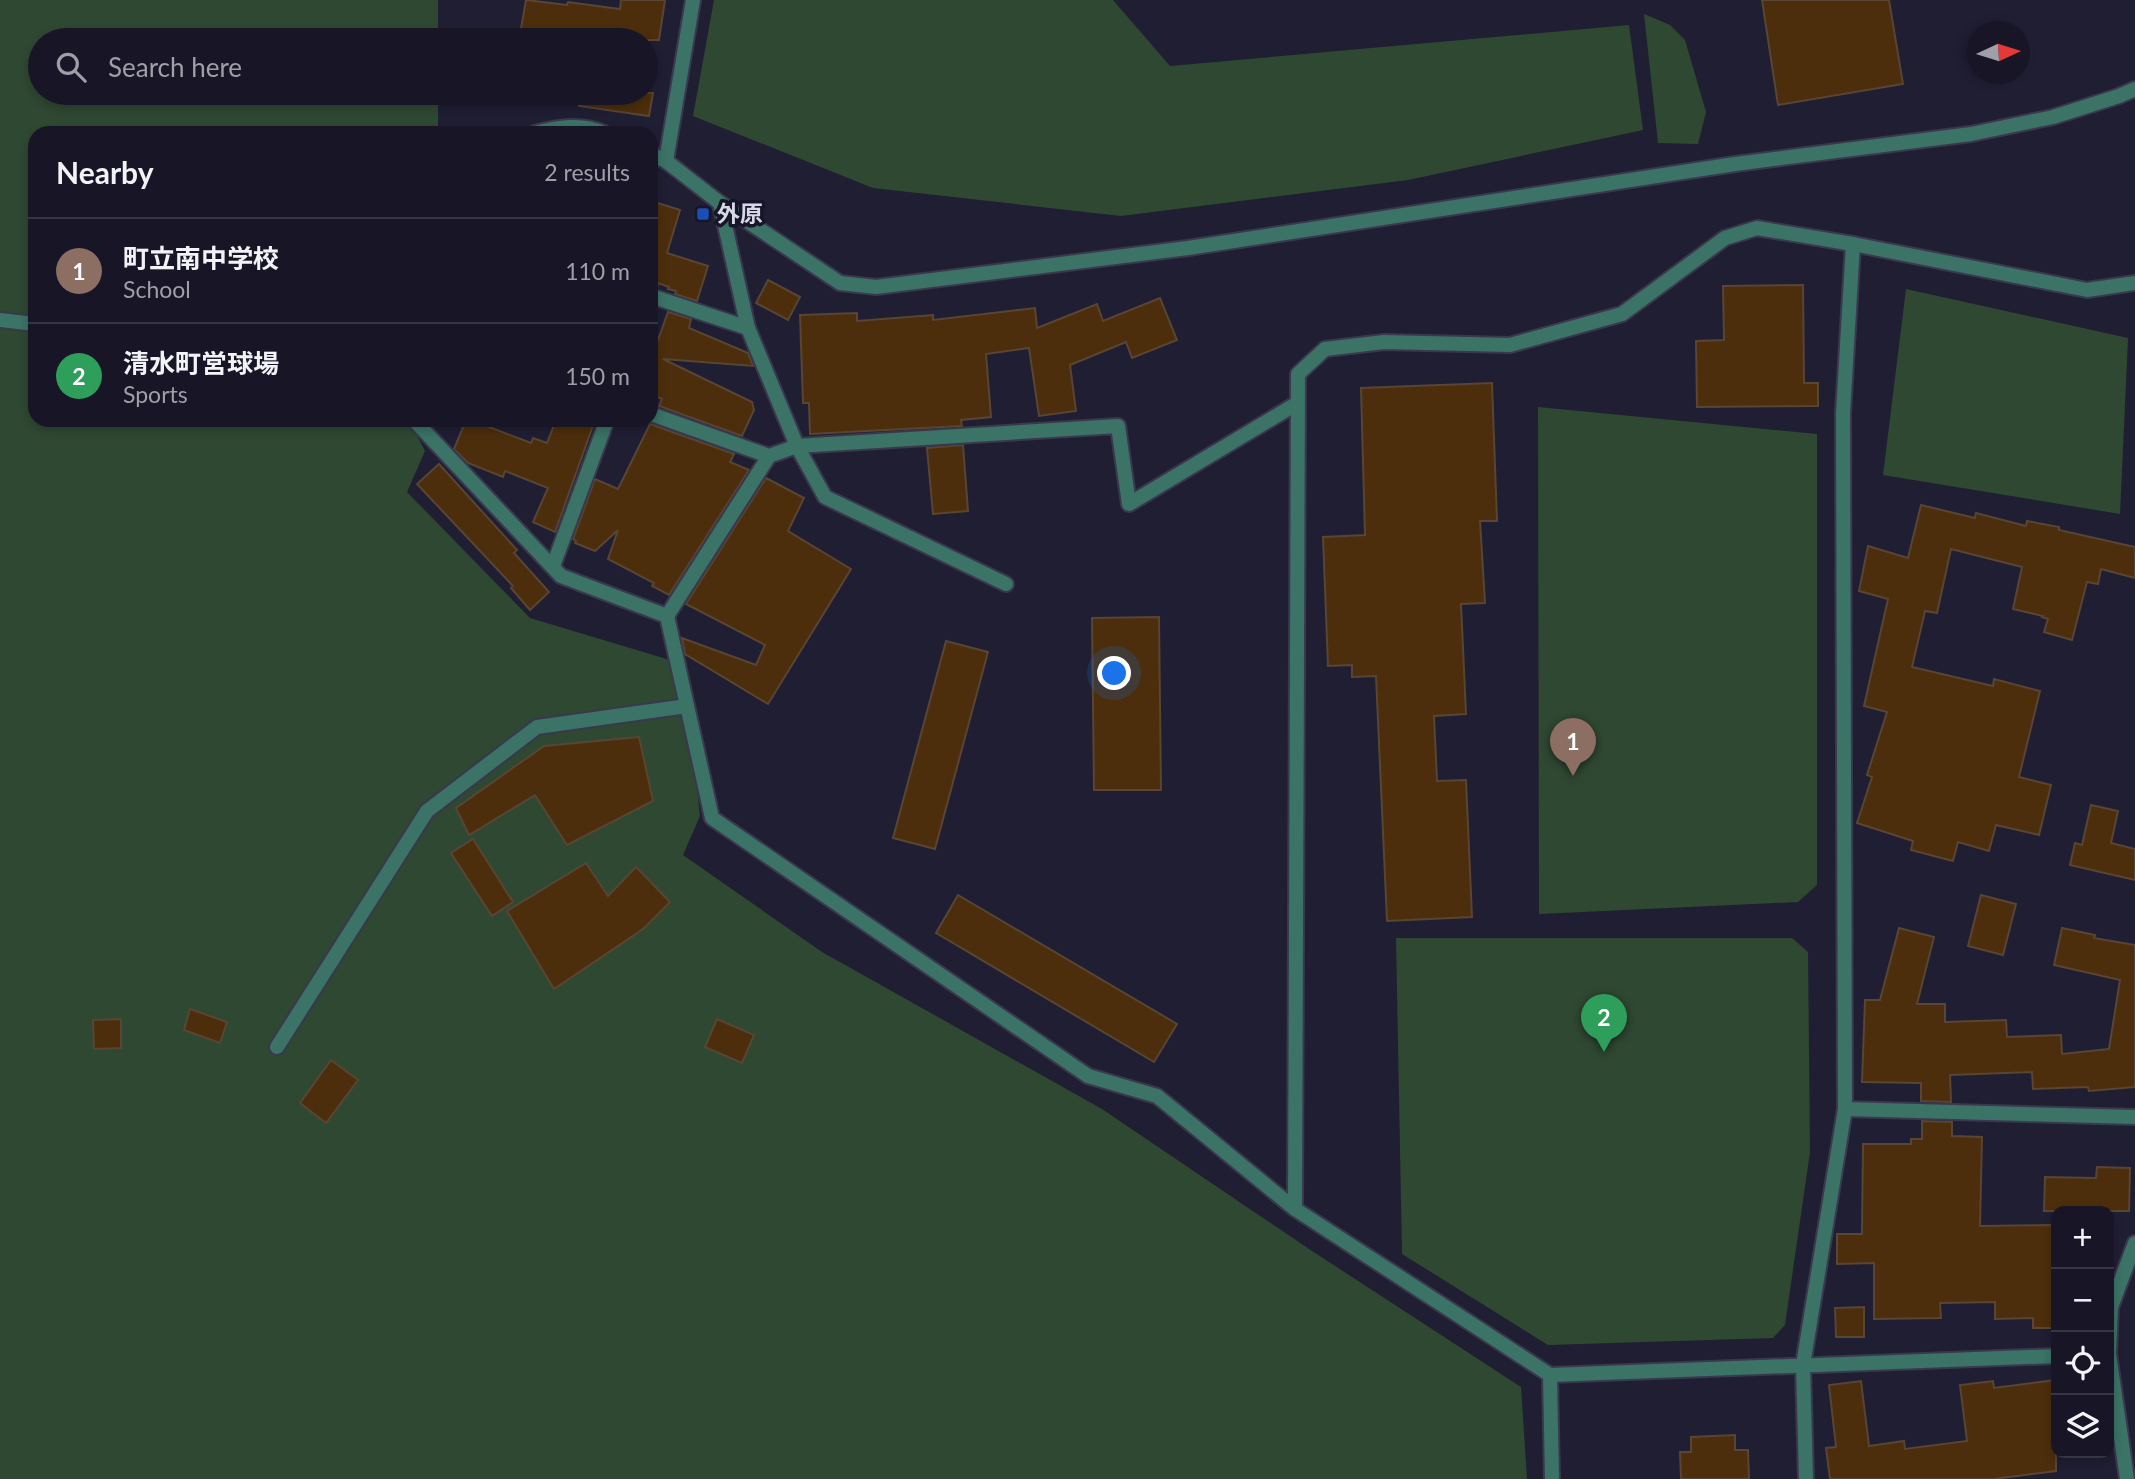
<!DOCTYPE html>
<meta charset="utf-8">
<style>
:root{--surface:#181626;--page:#211f2e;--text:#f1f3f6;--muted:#9f9fa7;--line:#363543;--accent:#d09dff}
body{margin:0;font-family:Lato,"Noto Sans JP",sans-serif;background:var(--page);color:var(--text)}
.controls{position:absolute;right:21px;bottom:21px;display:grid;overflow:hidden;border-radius:14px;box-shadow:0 4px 10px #0003}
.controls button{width:63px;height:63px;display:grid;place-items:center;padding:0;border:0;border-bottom:2px solid var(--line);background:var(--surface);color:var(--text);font:35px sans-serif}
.compass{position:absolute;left:1967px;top:21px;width:63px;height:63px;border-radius:50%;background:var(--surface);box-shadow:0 4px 10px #0003;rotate:86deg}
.you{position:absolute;left:1115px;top:674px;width:24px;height:24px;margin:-18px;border:5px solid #fff;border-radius:50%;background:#1a73e8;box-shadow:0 0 0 10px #1a73e833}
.badge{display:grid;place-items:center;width:46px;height:46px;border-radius:50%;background:var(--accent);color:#fff;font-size:23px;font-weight:700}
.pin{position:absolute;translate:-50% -58px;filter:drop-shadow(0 2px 4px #0008)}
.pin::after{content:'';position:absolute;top:37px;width:24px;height:21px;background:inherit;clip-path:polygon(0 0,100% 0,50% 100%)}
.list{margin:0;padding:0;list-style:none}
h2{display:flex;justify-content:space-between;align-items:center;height:91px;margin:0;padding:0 28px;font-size:30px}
h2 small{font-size:23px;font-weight:400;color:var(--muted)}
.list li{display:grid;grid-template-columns:46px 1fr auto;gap:21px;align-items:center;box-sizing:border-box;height:105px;padding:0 28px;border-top:2px solid var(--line)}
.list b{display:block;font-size:26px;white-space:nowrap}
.list p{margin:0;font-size:23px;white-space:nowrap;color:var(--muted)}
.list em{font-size:23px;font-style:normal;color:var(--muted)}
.icon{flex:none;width:38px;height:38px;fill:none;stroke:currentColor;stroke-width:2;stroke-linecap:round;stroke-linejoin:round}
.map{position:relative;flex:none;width:2135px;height:1479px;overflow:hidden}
.search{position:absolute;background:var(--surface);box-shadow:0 4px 10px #0003;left:28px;top:28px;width:630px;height:77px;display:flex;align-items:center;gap:18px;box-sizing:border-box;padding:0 24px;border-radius:38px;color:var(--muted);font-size:26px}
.panel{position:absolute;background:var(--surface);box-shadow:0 4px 10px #0003;left:28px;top:126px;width:630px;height:301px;border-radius:21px}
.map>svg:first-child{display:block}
.green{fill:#2f4832}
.building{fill:#4c2e0c;stroke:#584533;stroke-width:2}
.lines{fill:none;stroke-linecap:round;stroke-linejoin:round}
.minor-casing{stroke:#3a384c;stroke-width:18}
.tertiary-casing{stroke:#3a384c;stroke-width:18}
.minor{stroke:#3b7366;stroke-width:14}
.tertiary{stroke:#3b7366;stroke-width:14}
.transit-dot{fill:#1a4fb4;stroke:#171529;stroke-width:2.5}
.labels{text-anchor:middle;stroke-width:7;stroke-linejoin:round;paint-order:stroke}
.poi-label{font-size:23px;font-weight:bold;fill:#d7d7e5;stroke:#171529;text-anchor:start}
</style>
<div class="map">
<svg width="2135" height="1479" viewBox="0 0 2135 1479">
<rect width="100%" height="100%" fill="#201e33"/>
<!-- green -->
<g class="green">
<path d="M 0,0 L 438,0 L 438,40 L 40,40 L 40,93 L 438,93 L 438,129 L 426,133 L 35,133 L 35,420 L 409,420 L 425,451 L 407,492 L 530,618 L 670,660 L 695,768 L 700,816 L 683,855 L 822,952 L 1102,1109 L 1309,1249 L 1521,1387 L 1527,1479 L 0,1479 Z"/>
<path d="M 714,0 L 1113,0 L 1170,66 L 1629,25 L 1643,130 L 1408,180 L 1121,216 L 873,188 L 693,116 Z"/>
<path d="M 1644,14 L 1670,25 L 1685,40 L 1706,112 L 1698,144 L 1658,143 Z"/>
<path d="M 1906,289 L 2128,338 L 2120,514 L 1883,475 Z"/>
<path d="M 1538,407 L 1817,434 L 1817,885 L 1798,902 L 1539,914 Z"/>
<path d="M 1396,938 L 1792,938 L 1808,952 L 1810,1152 L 1785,1325 L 1773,1338 L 1548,1345 L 1402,1254 Z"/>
</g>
<!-- building -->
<g class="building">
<path d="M 526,0 L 567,5 L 568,2 L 620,9 L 621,0 L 665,0 L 659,40 L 519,40 Z"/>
<path d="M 1762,0 L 1889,0 L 1903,84 L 1778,105 Z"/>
<path d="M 580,93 L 653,93 L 649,116 L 579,106 Z"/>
<path d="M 651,201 L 680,210 L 667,253 L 708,266 L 697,301 L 675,294 L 676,291 L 668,289 L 669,287 L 658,283 L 657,288 L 651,287 Z"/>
<path d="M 768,280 L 800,297 L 788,320 L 756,303 Z"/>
<path d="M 1803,285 L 1804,383 L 1818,383 L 1818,406 L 1697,407 L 1696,341 L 1724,340 L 1723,286 Z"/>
<path d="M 1160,298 L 1177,340 L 1132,358 L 1126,342 L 1070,365 L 1076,411 L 1039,416 L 1029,348 L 986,354 L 991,417 L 961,420 L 962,426 L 810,434 L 809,403 L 803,403 L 800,315 L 857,313 L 857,321 L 933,315 L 933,320 L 1035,308 L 1037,328 L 1097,304 L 1103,321 Z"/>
<path d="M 668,312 L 691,319 L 689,328 L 748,353 L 753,366 L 663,359 L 752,402 L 754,410 L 742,436 L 659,406 L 662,399 L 651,394 L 651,353 L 653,354 Z"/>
<path d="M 1492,383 L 1497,521 L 1480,521 L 1485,603 L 1461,604 L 1466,714 L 1434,716 L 1437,781 L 1466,780 L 1472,917 L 1387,921 L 1376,676 L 1352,677 L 1352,665 L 1328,666 L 1323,537 L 1365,535 L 1361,388 Z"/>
<path d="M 466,420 L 492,420 L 489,427 L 531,443 L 533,438 L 547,443 L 556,420 L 595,420 L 555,532 L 533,522 L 548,488 L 505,471 L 503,477 L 468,463 L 454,449 Z"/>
<path d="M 650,424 L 734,454 L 730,462 L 749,470 L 669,595 L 652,586 L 654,583 L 608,559 L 618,530 L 595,551 L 575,543 L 576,541 L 573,539 L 595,479 L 618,489 Z"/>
<path d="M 963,445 L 968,511 L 933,514 L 927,448 Z"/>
<path d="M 439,464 L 517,550 L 514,553 L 549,592 L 530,610 L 511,588 L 513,586 L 417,484 Z"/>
<path d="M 766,478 L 804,498 L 788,531 L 851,569 L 768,704 L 685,654 L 682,638 L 756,665 L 765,645 L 686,604 Z"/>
<path d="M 1921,505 L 1975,518 L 1976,513 L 2026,526 L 2027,521 L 2059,527 L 2059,530 L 2135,547 L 2135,578 L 2101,569 L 2098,584 L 2087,582 L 2072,640 L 2044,632 L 2048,619 L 2042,617 L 2043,616 L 2013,609 L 2022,567 L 1951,549 L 1937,613 L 1925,611 L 1912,667 L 1993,686 L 1994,679 L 2040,691 L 2019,777 L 2051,785 L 2039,835 L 1996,825 L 1989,851 L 1958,842 L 1953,861 L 1911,850 L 1913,841 L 1857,823 L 1872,777 L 1867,775 L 1887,712 L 1864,706 L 1888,599 L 1859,591 L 1868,546 L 1908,558 Z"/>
<path d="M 1159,617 L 1161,790 L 1094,790 L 1092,618 Z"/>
<path d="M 946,641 L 988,652 L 935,849 L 893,838 Z"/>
<path d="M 639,737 L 653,801 L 567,845 L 535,795 L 469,835 L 456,808 L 544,746 Z"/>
<path d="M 2091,805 L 2118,811 L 2111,843 L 2135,849 L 2135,880 L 2070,865 L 2075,843 L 2082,845 Z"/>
<path d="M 473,839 L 513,902 L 492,916 L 451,853 Z"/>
<path d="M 586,863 L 608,896 L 636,867 L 670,902 L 643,929 L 554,989 L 507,911 Z"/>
<path d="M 958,895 L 1177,1024 L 1154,1062 L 936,933 Z"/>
<path d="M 1981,895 L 2016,904 L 2003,955 L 1968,946 Z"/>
<path d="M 1899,928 L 1934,937 L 1917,1004 L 1945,1004 L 1945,1022 L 2006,1020 L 2007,1037 L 2061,1035 L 2062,1054 L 2109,1049 L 2120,980 L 2054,965 L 2062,928 L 2095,935 L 2094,938 L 2135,945 L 2135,1087 L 2089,1091 L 2088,1087 L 2033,1089 L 2032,1072 L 1950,1075 L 1951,1102 L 1921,1101 L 1921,1083 L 1862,1082 L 1865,1000 L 1880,1000 Z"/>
<path d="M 190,1009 L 227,1022 L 220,1043 L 184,1030 Z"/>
<path d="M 121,1019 L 121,1048 L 94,1049 L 93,1020 Z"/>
<path d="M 717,1019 L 754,1035 L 742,1063 L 705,1047 Z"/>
<path d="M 331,1060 L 358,1080 L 326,1123 L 300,1103 Z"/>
<path d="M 1922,1121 L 1952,1122 L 1952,1136 L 1982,1137 L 1980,1226 L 2056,1225 L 2056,1328 L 2033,1328 L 2033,1318 L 1995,1319 L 1995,1302 L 1940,1303 L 1941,1318 L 1874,1319 L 1874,1263 L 1837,1264 L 1837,1234 L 1862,1234 L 1863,1144 L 1911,1144 L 1911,1139 L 1922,1139 Z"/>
<path d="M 2097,1167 L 2130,1168 L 2129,1211 L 2044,1211 L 2045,1177 L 2096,1178 Z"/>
<path d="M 1864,1307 L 1864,1337 L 1836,1337 L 1835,1308 Z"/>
<path d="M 2056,1380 L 2056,1471 L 1994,1479 L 1830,1479 L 1826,1448 L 1836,1447 L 1829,1385 L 1861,1381 L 1869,1446 L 1904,1441 L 1905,1449 L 1967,1441 L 1960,1385 L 1993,1381 L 1994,1388 Z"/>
<path d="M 1735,1435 L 1735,1450 L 1748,1450 L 1749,1479 L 1681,1479 L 1680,1452 L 1691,1452 L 1691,1437 Z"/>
</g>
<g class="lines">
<defs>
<g id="minor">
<path d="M 666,161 L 693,0"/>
<path d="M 720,203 L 748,328 L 797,446 L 1118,426 L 1129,504 L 1296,404"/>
<path d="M 651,296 L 748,328"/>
<path d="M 651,414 L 769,456 L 797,446 L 825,497 L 1006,584"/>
<path d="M 414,420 L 561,576 L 667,616 L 712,818 L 1088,1076 L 1157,1096 L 1295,1209"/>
<path d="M 553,566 L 607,420"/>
<path d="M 667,616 L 769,456"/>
<path d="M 277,1047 L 427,811 L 537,727 L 687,706"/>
<path d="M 1845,1109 L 2135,1117"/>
<path d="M 1552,1479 L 1550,1375 L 2056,1356"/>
<path d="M 1806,1479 L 1803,1365 L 1845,1109 L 1843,413 L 1853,244"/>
<path d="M 2127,1479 L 2109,1354 L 2111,1307 L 2135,1243"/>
</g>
<g id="tertiary">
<path d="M 535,133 C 557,127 582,123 604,133"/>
<path d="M 651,154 L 666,161 L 720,203 L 840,283 L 876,287 L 1188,248 L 1735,164 L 1971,134 L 2053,117 L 2119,96 L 2135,89"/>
<path d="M 0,320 L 35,324"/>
<path d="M 1550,1375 L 1295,1209 L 1298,374 L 1325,349 L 1384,342 L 1510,345 L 1622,314 L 1725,238 L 1757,228 L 1853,244 L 2087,290 L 2135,283"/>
</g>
</defs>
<!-- minor casing -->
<use href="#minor" class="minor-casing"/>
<!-- tertiary casing -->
<use href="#tertiary" class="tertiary-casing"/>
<!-- minor -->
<use href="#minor" class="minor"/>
<!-- tertiary -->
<use href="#tertiary" class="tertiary"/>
</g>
<!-- markers -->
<rect class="transit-dot" x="696" y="207" width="14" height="14" rx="3.5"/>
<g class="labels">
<!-- poi labels -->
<g class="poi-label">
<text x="717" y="222">外原</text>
</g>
</g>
</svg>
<div class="controls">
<button>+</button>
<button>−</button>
<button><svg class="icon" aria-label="locate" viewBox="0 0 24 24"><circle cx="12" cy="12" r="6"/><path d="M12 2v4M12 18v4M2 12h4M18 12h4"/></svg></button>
<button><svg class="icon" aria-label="layers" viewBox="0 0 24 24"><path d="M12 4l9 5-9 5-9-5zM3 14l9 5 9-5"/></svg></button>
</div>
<svg class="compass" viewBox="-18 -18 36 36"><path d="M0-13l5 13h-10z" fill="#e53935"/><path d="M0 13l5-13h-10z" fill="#9f9fa7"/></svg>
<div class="you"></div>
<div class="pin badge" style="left:1573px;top:776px;background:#8d6e63">1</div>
<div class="pin badge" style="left:1604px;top:1052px;background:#2e9e5b">2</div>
<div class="search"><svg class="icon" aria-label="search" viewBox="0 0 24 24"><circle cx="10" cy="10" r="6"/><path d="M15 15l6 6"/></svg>Search here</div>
<section class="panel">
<h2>Nearby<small>2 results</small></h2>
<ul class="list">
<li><span class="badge" style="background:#8d6e63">1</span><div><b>町立南中学校</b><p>School</p></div><em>110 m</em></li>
<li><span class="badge" style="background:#2e9e5b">2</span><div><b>清水町営球場</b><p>Sports</p></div><em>150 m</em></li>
</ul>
</section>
</div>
